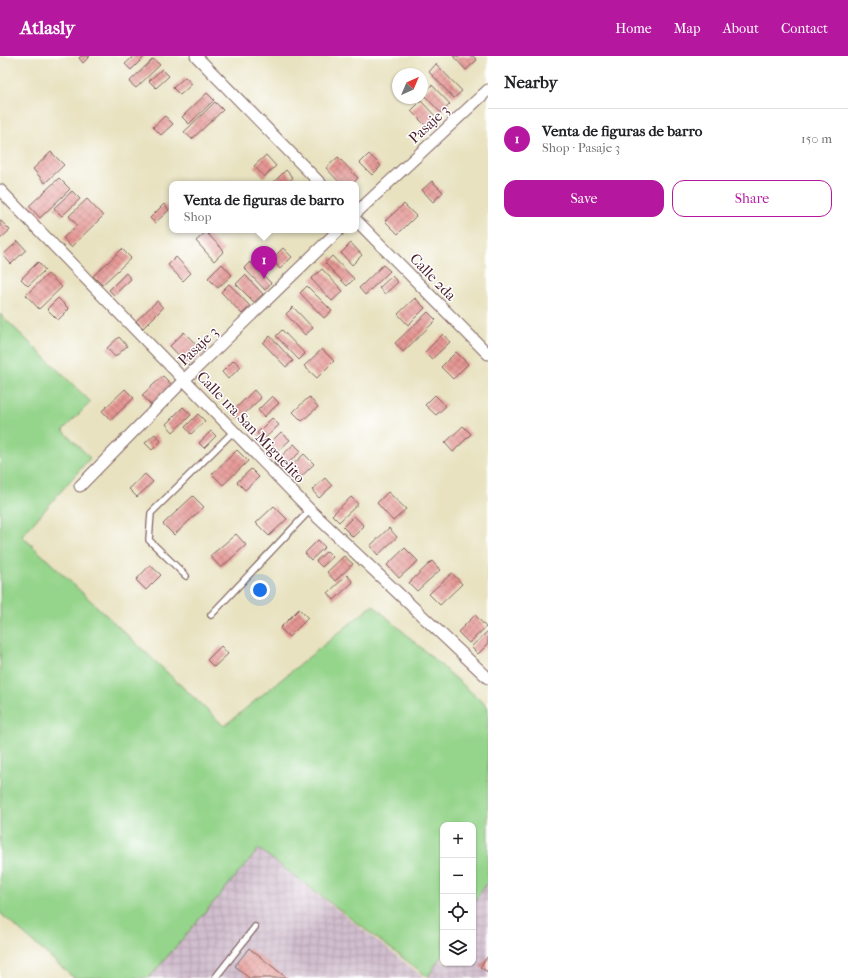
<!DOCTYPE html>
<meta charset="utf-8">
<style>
:root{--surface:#fff;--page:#f6f6f6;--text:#202124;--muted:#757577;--line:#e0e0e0;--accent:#b5179e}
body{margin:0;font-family:"IM FELL French Canon",serif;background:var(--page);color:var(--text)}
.controls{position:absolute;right:12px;bottom:12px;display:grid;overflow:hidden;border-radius:8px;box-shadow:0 1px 3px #0004}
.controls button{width:36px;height:36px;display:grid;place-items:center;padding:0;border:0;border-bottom:1px solid var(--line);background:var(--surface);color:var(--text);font:20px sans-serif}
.compass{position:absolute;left:392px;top:12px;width:36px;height:36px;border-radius:50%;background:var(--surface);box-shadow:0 1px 3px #0004;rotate:44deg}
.you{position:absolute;left:260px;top:534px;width:14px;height:14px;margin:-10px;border:3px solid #fff;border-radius:50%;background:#1a73e8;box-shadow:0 0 0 6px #1a73e833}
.badge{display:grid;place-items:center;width:26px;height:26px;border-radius:50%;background:var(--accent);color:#fff;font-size:13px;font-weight:700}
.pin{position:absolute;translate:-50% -33px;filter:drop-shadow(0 1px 2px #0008)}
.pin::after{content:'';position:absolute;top:21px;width:14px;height:12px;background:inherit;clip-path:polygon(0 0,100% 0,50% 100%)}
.popup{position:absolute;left:169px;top:125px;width:190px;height:52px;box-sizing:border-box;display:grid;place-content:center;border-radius:8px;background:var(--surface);filter:drop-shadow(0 1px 3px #0005);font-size:13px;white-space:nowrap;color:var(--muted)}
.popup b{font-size:15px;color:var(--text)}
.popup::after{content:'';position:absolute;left:50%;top:100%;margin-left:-8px;border:8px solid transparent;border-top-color:var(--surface)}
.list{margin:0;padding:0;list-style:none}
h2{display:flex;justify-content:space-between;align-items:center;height:52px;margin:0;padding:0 16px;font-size:17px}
h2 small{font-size:13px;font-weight:400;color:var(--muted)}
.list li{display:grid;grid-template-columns:26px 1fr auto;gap:12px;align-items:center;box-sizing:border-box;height:60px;padding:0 16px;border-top:1px solid var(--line)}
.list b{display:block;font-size:15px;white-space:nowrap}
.list p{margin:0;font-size:13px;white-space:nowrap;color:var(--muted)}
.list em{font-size:13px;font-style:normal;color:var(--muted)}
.actions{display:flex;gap:8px;padding:12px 16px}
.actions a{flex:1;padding:9px 0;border:1px solid var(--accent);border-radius:12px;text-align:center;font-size:14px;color:var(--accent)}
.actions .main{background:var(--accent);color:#fff}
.icon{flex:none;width:22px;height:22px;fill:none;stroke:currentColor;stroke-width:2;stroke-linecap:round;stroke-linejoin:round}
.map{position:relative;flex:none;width:488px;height:922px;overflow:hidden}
header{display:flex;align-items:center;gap:24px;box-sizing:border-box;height:56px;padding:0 20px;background:var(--accent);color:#fff}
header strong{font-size:19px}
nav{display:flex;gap:22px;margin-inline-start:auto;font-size:14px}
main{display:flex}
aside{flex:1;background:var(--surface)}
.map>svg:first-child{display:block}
.industrial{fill:url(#industrial-grid)}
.green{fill:#95d48b;stroke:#707a5b}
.building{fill:url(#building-cross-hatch)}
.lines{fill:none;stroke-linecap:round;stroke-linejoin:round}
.lane-casing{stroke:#81635f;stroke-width:8}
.street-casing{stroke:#81635f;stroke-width:13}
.lane{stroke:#fff;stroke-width:5.5}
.street{stroke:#fff;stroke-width:11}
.labels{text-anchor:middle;stroke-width:3;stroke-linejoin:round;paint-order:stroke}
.street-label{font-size:15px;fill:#4a1f2b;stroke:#fff}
</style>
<header>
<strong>Atlasly</strong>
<nav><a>Home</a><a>Map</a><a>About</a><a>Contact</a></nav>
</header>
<main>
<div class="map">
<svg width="488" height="922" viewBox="0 0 488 922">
<defs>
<pattern id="industrial-grid" width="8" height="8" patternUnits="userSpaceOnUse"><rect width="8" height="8" fill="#d0bdcd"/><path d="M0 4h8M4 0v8" fill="none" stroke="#b4a2b0"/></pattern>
<pattern id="building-cross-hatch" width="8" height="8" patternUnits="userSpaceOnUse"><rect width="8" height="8" fill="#e59794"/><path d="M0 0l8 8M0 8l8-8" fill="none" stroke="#bc7b79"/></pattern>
</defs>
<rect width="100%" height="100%" fill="#fff"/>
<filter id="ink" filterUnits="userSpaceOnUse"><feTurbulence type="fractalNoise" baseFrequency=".025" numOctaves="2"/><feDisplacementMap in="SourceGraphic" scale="8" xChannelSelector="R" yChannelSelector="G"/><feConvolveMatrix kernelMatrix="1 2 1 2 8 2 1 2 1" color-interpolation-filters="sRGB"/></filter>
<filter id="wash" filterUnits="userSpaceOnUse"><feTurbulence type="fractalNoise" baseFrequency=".012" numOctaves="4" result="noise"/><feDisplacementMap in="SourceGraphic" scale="16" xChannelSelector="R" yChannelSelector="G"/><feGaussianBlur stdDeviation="0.9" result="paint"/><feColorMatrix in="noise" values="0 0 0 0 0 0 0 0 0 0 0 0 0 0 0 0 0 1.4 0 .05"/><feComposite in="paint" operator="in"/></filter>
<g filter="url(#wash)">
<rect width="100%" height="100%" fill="#e8e2c0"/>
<!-- industrial -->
<g class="industrial">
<path d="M 259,793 L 425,922 L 149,922 Z"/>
<path d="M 488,824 L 488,922 L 429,922 L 428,921 L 443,897 L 443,907 L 473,907 L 473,848 Z"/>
</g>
<!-- green -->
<path class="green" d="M 0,258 L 91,346 L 63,374 L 90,402 L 22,480 L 224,670 L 373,549 L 488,651 L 488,824 L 473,848 L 473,769 L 443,769 L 443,897 L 428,921 L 259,793 L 149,922 L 74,922 L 0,857 Z"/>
<g id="blocks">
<!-- building -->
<g class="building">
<path d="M 81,0 L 90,0 L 83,7 L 79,2 Z"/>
<path d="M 134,0 L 145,0 L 131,14 L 125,8 Z"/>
<path d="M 453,0 L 473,0 L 477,4 L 466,14 Z"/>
<path d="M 153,3 L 160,9 L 136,32 L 129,26 Z"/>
<path d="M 436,8 L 462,35 L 454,42 L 429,16 Z"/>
<path d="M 162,13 L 169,20 L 156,32 L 149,25 Z"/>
<path d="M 185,21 L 192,28 L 180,39 L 173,32 Z"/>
<path d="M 432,29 L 450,48 L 441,57 L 423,38 Z"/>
<path d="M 207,37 L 214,44 L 189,68 L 182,61 Z"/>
<path d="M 421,45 L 438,63 L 428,72 L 411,55 Z"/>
<path d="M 215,46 L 223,54 L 192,83 L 184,76 Z"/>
<path d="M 165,60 L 173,68 L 161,79 L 153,71 Z"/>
<path d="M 51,96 L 64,109 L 45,127 L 33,113 Z"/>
<path d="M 369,98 L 381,110 L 372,119 L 360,107 Z"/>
<path d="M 266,99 L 276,110 L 264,121 L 254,110 Z"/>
<path d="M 338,101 L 358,122 L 352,128 L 341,128 L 326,112 Z"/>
<path d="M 286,114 L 293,122 L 286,128 L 272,128 Z"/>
<path d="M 59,122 L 70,133 L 40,162 L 29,150 Z"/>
<path d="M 432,125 L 443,136 L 433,146 L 422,134 Z"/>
<path d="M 72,135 L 80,143 L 62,160 L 54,152 Z"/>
<path d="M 87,143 L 103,160 L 71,191 L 63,182 L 77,169 L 69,160 Z"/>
<path d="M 164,148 L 169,154 L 155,167 L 150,162 Z"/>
<path d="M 404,148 L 416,160 L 398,178 L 385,165 Z"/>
<path d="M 0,165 L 1,165 L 10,174 L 0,183 Z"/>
<path d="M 206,176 L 224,195 L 214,205 L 196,185 Z"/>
<path d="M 18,185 L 26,194 L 11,208 L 3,199 Z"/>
<path d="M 351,187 L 362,199 L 352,209 L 341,197 Z"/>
<path d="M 283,192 L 292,201 L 280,213 L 272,203 Z"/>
<path d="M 122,193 L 131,202 L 102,229 L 93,220 Z"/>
<path d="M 332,200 L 354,223 L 347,230 L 325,207 Z"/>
<path d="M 176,201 L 191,217 L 183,225 L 168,209 Z"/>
<path d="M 38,206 L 45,214 L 28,230 L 21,223 Z"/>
<path d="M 250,206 L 271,227 L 265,234 L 244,212 Z"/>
<path d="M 222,208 L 232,219 L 218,232 L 208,222 Z"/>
<path d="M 383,209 L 390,215 L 365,239 L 359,232 Z"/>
<path d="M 322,213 L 343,235 L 332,245 L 311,223 Z"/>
<path d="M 126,217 L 131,223 L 114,239 L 109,234 Z"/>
<path d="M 48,218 L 62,231 L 39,253 L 26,239 Z"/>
<path d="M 245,219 L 263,238 L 254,246 L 236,228 Z"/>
<path d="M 392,220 L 398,226 L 385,238 L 379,232 Z"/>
<path d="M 229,228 L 250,250 L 242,258 L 221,236 Z"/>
<path d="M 307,230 L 332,255 L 324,262 L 300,237 Z"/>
<path d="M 58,242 L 69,253 L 58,264 L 47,253 Z"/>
<path d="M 415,242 L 425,252 L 408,269 L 398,258 Z"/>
<path d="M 157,245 L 163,252 L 143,272 L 136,265 Z"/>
<path d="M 293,251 L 313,272 L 305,279 L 286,258 Z"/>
<path d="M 428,256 L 436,264 L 403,296 L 395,287 Z"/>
<path d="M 282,274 L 305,298 L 299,304 L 276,280 Z"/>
<path d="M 184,276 L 204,297 L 189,310 L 170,290 Z"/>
<path d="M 443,278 L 450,286 L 432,303 L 425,296 Z"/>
<path d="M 270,280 L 293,305 L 286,311 L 263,287 Z"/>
<path d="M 119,281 L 127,290 L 115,301 L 107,292 Z"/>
<path d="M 322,293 L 334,305 L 317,322 L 304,310 Z"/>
<path d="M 456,296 L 468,308 L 453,323 L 441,311 Z"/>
<path d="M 234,304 L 241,311 L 228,323 L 222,316 Z"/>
<path d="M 163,320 L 172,329 L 151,349 L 142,339 Z"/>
<path d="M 125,333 L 134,342 L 111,364 L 102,355 Z"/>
<path d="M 254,334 L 261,342 L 239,363 L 232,356 Z"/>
<path d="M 435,339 L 446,350 L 436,359 L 425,349 Z"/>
<path d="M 272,340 L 279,347 L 264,361 L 258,354 Z"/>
<path d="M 309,341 L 318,351 L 302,365 L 293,356 Z"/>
<path d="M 183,351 L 191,359 L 173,376 L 166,368 Z"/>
<path d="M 198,358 L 205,365 L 191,378 L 185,371 Z"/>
<path d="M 272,362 L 279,369 L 263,384 L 257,377 Z"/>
<path d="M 463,370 L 471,378 L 453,396 L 445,387 Z"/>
<path d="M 211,375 L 216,380 L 204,392 L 199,387 Z"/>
<path d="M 281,376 L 290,384 L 278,395 L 270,387 Z"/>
<path d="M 155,378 L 161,385 L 152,394 L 145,387 Z"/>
<path d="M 294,388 L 301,395 L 281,414 L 274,407 Z"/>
<path d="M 237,394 L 248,405 L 223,429 L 212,418 Z"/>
<path d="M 304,398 L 314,408 L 297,425 L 287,414 Z"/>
<path d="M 251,413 L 259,421 L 245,434 L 237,426 Z"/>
<path d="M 145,418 L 153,426 L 137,441 L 129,433 Z"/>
<path d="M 325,422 L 332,430 L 319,442 L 312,434 Z"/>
<path d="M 388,436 L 406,453 L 393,465 L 377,447 Z"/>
<path d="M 193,440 L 204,451 L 174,479 L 163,468 Z"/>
<path d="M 351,441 L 358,448 L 339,466 L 332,459 Z"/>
<path d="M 274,450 L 287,463 L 269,480 L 256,467 Z"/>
<path d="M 354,460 L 364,470 L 353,481 L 343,471 Z"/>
<path d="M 389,472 L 397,481 L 378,499 L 370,490 Z"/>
<path d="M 236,478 L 246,489 L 221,512 L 210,500 Z"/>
<path d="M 318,484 L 325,491 L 311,504 L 305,497 Z"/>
<path d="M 405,492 L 418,505 L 399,522 L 387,509 Z"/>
<path d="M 327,495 L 333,501 L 322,511 L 316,505 Z"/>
<path d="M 344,500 L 353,508 L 335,525 L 327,516 Z"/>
<path d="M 432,505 L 440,514 L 417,535 L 409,527 Z"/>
<path d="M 150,509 L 161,519 L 146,534 L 136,524 Z"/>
<path d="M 452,517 L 462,528 L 440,549 L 429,538 Z"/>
<path d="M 347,519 L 353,526 L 334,544 L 328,537 Z"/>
<path d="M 299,553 L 308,562 L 289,581 L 280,572 Z"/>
<path d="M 475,559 L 486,571 L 469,587 L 458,576 Z"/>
<path d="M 488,575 L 488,588 L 478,598 L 471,591 Z"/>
<path d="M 221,590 L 228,598 L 214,611 L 207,604 Z"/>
<path d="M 249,892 L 287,922 L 249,922 L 235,910 Z"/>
<path d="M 488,900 L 488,916 L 480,911 Z"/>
</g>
</g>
</g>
<g filter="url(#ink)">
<use href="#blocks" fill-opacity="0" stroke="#81635f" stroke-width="1"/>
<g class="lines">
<defs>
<g id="lane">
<path d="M 186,520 L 149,484 L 151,457 L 234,375"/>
<path d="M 211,559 L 310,454"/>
<path d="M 215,922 L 255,871"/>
</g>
<g id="street">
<path d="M 196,0 L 321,128"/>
<path d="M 0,134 L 310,454 L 488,622"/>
<path d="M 356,157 L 488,34"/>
<path d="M 356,164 L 488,298"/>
<path d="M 80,430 L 184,324 L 339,174"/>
</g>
</defs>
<!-- lane casing -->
<use href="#lane" class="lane-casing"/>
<!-- street casing -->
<use href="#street" class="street-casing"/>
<!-- lane -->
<use href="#lane" class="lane"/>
<!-- street -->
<use href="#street" class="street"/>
</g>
</g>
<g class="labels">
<!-- street labels -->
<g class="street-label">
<text transform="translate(429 68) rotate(-43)" y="5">Pasaje 3</text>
<text transform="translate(433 221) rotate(46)" y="5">Calle 2da</text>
<text transform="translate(198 290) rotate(-44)" y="5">Pasaje 3</text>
<text transform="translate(251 371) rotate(46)" y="5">Calle 1ra San Miguelito</text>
</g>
</g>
</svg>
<div class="controls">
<button>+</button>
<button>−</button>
<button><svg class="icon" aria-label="locate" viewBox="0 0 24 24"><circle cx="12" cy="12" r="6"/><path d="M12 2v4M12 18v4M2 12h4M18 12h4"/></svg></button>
<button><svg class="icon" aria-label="layers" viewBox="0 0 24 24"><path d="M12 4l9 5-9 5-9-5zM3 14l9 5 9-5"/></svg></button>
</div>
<svg class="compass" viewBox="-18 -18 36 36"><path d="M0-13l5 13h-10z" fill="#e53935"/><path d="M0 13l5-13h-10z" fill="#757577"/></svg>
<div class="you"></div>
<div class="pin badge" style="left:264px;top:223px">1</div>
<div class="popup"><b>Venta de figuras de barro</b>Shop</div>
</div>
<aside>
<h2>Nearby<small></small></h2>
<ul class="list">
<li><span class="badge">1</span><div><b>Venta de figuras de barro</b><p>Shop · Pasaje 3</p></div><em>150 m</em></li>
</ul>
<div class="actions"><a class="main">Save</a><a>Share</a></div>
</aside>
</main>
